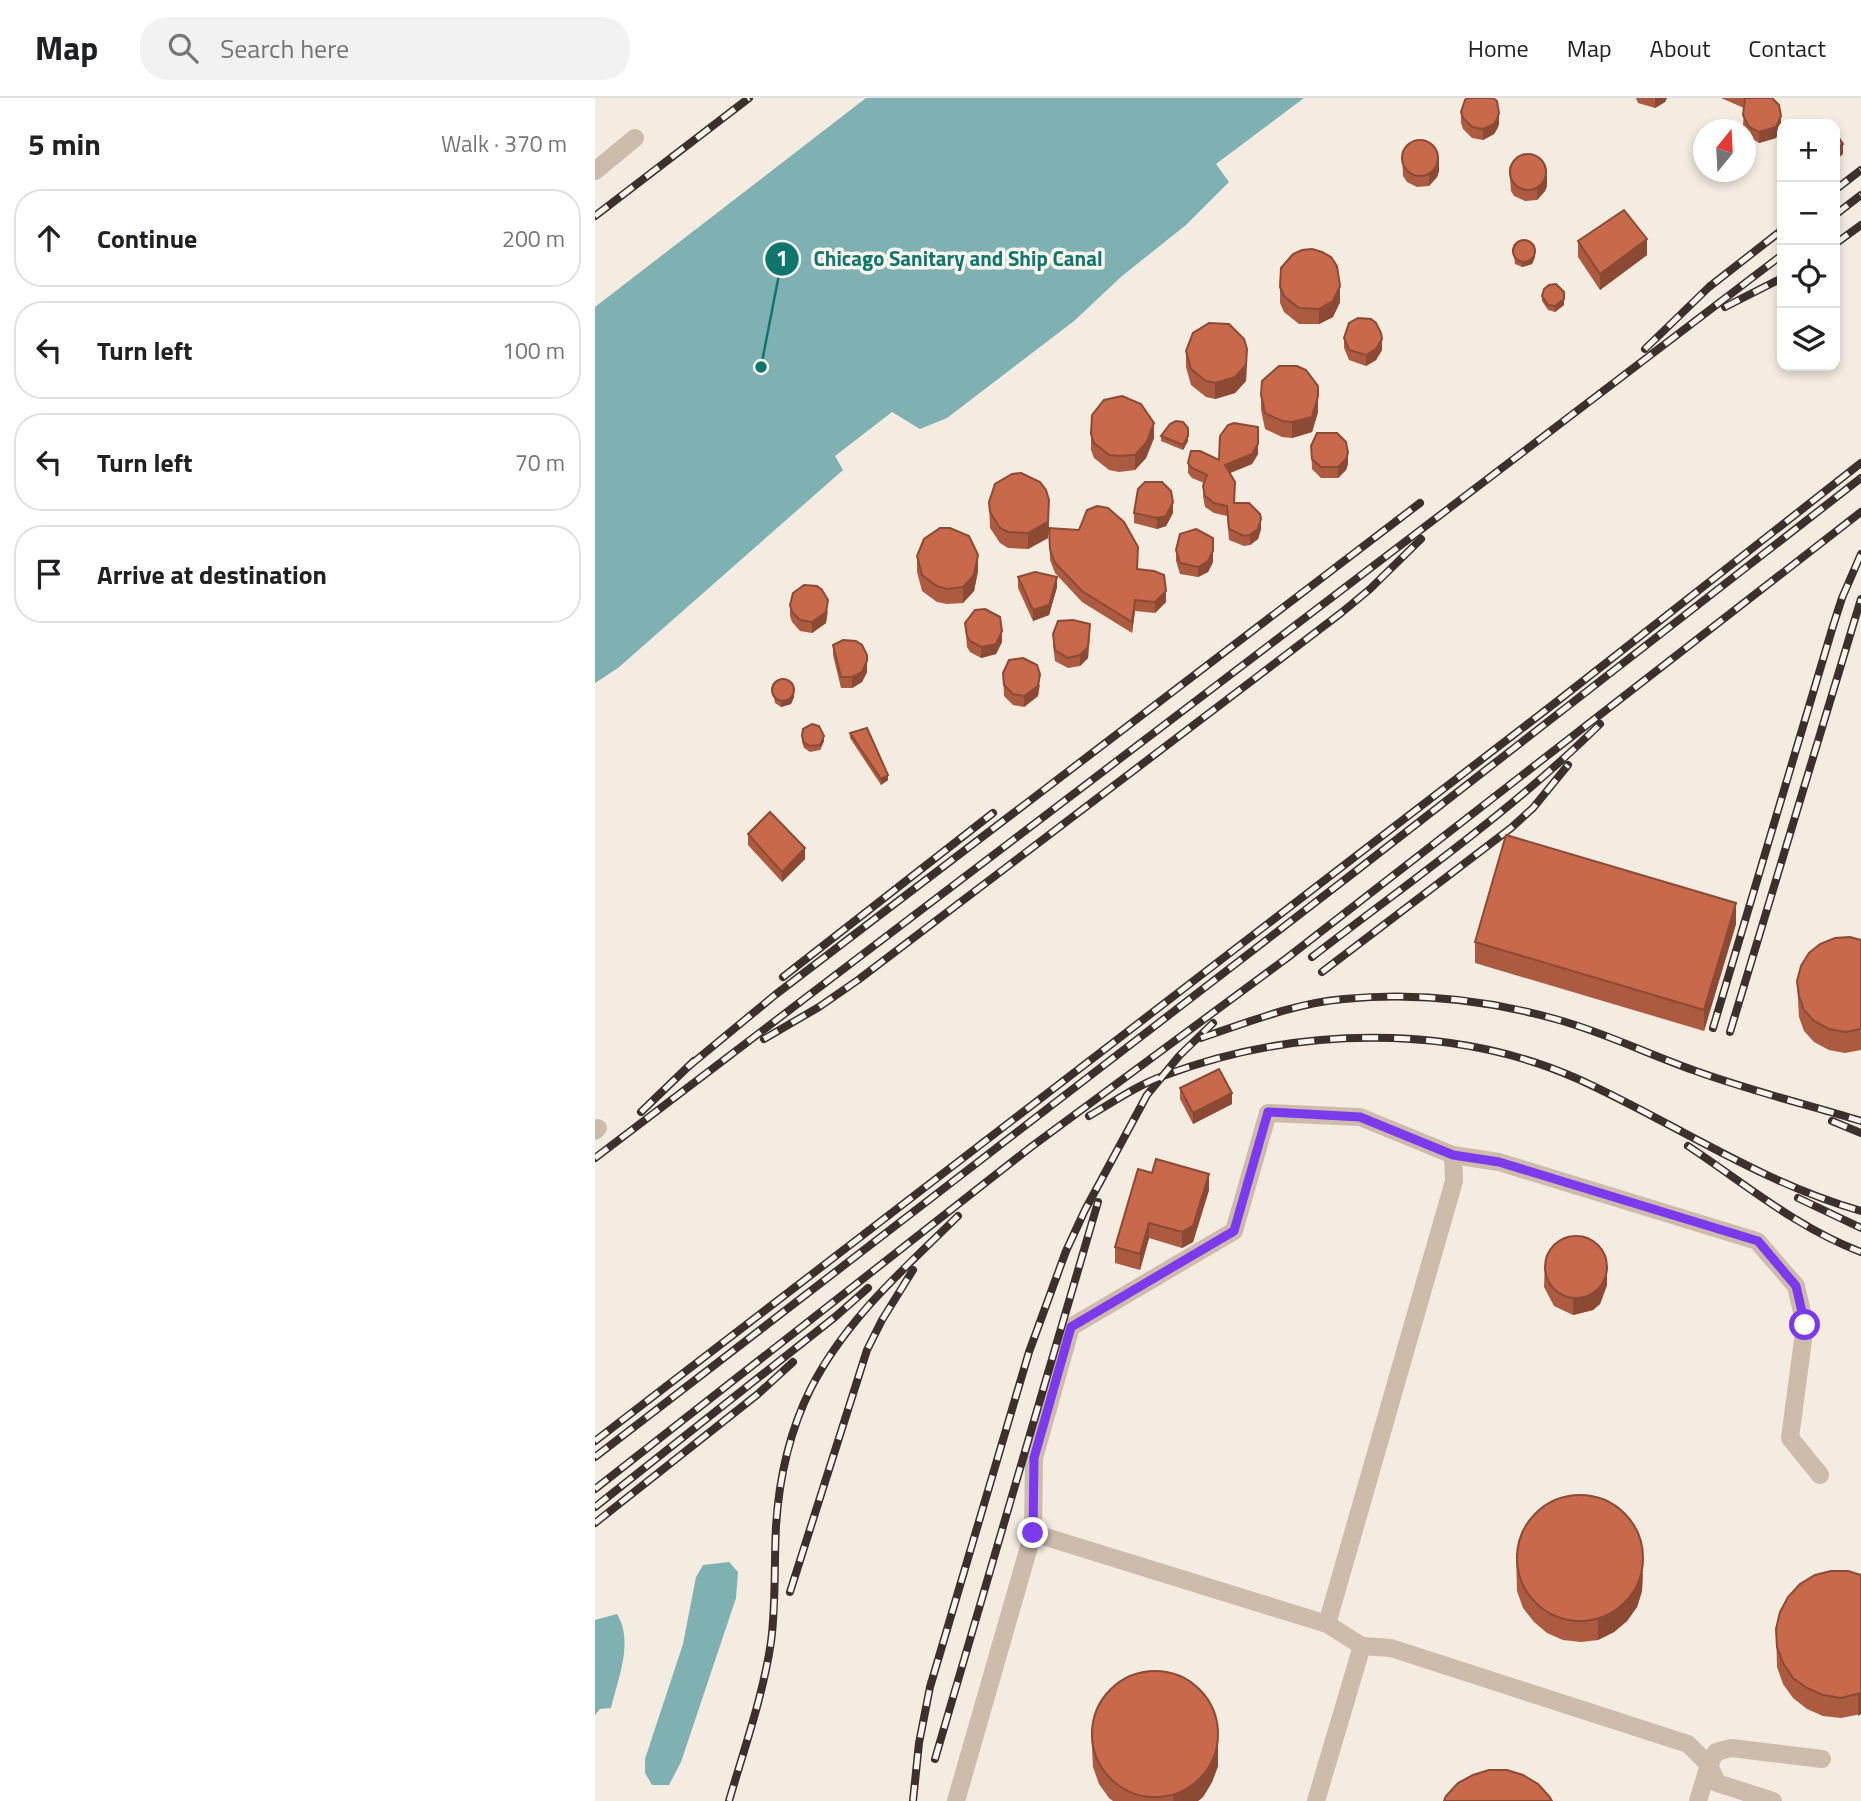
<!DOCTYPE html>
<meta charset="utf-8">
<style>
:root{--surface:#fff;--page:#f2f2f2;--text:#202124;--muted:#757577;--line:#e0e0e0}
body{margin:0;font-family:"Titillium Web",sans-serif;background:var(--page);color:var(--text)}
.controls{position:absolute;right:21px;top:21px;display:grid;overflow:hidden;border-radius:14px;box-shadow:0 4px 10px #0003}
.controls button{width:63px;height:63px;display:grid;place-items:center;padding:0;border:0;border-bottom:2px solid var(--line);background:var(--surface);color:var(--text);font:35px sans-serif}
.compass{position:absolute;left:1098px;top:21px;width:63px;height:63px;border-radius:50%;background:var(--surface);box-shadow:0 4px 10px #0003;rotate:18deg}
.stop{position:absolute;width:21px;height:21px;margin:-16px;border:5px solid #7c3aed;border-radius:50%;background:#fff}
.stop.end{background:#7c3aed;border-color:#fff;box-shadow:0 2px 7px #0008}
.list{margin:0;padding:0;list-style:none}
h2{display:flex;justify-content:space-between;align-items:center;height:91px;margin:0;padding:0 28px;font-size:30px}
h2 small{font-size:23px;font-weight:400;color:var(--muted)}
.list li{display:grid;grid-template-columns:46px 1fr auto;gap:21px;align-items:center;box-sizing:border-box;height:98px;margin:0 14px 14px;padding:0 14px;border:2px solid var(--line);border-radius:28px}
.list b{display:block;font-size:26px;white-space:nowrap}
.list em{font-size:23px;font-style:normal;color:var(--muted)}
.icon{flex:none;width:38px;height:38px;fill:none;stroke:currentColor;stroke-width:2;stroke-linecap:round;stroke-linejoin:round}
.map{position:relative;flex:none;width:1266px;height:1703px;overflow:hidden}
header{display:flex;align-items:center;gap:42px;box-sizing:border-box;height:98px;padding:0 35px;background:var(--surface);border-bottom:2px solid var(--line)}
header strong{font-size:33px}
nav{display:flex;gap:38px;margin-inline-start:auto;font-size:24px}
.search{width:490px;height:63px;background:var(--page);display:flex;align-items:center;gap:18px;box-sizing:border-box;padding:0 24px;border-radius:28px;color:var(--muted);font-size:26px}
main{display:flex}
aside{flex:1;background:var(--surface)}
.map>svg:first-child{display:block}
.water{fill:#7fb0b2}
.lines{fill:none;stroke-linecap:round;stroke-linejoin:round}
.minor{stroke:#cdbbac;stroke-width:18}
.rail-casing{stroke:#3b302b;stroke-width:8}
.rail{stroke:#fbf5ee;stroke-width:5;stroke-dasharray:16;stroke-linecap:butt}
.wall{fill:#ac5a40}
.shaded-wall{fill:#8c4a34}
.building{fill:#c8694b;stroke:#8c4a34;stroke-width:2}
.route{stroke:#7c3aed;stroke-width:9}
.leader{fill:none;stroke:#0f766e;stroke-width:2.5}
.callout-dot{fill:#0f766e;stroke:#fbf5ee;stroke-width:2.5}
.mark-label{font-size:21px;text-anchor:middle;font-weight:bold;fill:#fff}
.callout-label{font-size:21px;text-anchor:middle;font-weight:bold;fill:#0f766e;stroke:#fbf5ee;stroke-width:7;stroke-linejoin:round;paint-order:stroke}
</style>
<header>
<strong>Map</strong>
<div class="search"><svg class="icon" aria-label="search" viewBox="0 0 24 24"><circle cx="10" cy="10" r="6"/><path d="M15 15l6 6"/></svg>Search here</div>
<nav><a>Home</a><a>Map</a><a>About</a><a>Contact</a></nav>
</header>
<main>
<aside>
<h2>5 min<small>Walk · 370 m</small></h2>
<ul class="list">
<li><svg class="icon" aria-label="ahead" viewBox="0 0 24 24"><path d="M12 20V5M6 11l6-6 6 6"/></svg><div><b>Continue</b></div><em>200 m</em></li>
<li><svg class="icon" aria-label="left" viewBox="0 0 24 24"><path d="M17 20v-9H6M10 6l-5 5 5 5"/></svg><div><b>Turn left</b></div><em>100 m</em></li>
<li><svg class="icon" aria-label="left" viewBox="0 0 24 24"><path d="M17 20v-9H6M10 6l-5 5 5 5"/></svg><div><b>Turn left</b></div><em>70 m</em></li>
<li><svg class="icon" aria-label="arrive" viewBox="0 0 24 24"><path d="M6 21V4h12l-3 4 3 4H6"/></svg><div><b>Arrive at destination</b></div></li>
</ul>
</aside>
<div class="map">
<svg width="1266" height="1703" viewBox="0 0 1266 1703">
<rect width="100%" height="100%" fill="#f4ebe1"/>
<!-- water -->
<g class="water">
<path d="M 271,0 L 709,0 L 621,66 L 634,84 L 591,127 L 527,178 L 479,223 L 352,320 L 325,331 L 297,314 L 240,358 L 248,372 L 23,570 L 0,585 L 0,209 Z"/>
<path d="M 134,1464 L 143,1474 L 141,1500 L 86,1664 L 74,1687 L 57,1687 L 50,1675 L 50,1661 L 88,1546 L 101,1479 L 108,1467 Z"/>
<path d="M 22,1516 C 39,1543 23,1581 16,1610 L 5,1611 L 0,1617 L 0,1522 Z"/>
</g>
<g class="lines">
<!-- minor -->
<g class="minor">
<path d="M 0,73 L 40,40"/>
<path d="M 0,1033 L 3,1030"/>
<path d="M 438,1435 L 732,1526 L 767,1548 L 796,1550 L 1093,1646 L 1114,1667 L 1122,1685 L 1178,1703"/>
<path d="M 732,1526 L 859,1083 L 858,1057"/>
<path d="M 361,1703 L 438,1435 L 439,1360 L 476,1229 L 639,1133 L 673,1015 L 765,1019 L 858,1057 L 904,1064 L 1162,1143 L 1201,1188 L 1210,1227 L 1195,1340 L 1225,1377"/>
<path d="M 721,1703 L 767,1548"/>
<path d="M 1103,1703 L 1114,1667 L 1121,1654 L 1136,1650 L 1227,1661"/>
</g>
<defs>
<g id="rail">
<path d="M 1240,92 L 1266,72"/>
<path d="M 1240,117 L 1266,97"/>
<path d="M 0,118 L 154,0"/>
<path d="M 1240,146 L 1266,127"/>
<path d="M 1130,209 L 1187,180"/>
<path d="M 1050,251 L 1114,189 L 1187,132"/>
<path d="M 717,859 C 814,784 917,713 1005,626"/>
<path d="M 727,874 L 916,730 L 938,710 L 973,667"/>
<path d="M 188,879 L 398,715"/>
<path d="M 1118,930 L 1238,528 L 1247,500 L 1266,456"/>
<path d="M 1135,934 L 1266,501"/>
<path d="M 606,940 C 651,925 700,905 749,901 C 822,894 894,902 964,922 C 1010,935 1053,956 1098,972 C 1153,992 1210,1006 1266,1023"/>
<path d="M 169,941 L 224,909 L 263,882 L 746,515 L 775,491 L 826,441"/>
<path d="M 94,968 L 180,897 L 825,405"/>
<path d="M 46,1014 L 99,963"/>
<path d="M 494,1018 C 517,1005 542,987 568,978 C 697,929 855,924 983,981 C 1078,1024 1164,1084 1266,1113"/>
<path d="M 1237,1023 L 1266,1035"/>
<path d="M 1093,1048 C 1149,1085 1202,1130 1266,1154"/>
<path d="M 0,1060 L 1187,157"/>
<path d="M 1203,1100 L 1266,1130"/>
<path d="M 0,1343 L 960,605 L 1266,365"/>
<path d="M 0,1359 L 761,773 L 1266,380"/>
<path d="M 0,1391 L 436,1049 L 692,860 L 1266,414"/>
<path d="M 0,1409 L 240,1219 L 273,1190"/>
<path d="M 0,1425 L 163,1296 L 198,1264"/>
<path d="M 195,1494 L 272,1252 L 287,1222 L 318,1172"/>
<path d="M 340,1661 L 503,1104"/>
<path d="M 134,1703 C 149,1651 168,1598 176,1544 C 181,1506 179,1467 181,1428 C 184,1381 195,1332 216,1290 C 251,1221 309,1171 363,1118"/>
<path d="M 318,1703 L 324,1645 L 335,1589 L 434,1254 L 471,1153 L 490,1112 L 552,997 L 584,958 L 618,925"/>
</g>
</defs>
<!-- rail casing -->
<use href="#rail" class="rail-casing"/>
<!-- rail -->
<use href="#rail" class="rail"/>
</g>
<!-- wall -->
<g class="wall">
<path d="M 1041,0 L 1072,0 L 1070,4 L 1060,10 L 1043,5 Z"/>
<path d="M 1126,0 L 1177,0 L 1186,29 L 1181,40 L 1164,45 L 1154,39 L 1148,28 L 1149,10 Z"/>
<path d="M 866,14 L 904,26 L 902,31 L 899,36 L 888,42 L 877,40 L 868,31 L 866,25 Z"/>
<path d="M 807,55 L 844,57 L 844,73 L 842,79 L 834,88 L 822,89 L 812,84 L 808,78 Z"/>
<path d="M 914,69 L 952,71 L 952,88 L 950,93 L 942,102 L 930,103 L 919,98 L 916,93 Z"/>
<path d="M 983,143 L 1052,157 L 1005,192 L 983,159 Z"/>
<path d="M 918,150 L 940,159 L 937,166 L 927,169 L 920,166 Z"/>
<path d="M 685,189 L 745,204 L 738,219 L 724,226 L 704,226 L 689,214 L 685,205 Z"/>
<path d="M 947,198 L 969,207 L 960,214 L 953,212 L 947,203 Z"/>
<path d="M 749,240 L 787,252 L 781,262 L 771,268 L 754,262 L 749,250 Z"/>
<path d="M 591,253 L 652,267 L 651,283 L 640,295 L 620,301 L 611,299 L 596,287 L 591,269 Z"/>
<path d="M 666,297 L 723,314 L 717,334 L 697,340 L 687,339 L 670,331 L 666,312 Z"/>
<path d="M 663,329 L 663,356 L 657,366 L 635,375 L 640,405 L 666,431 L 663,441 L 655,447 L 649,448 L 634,442 L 632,418 L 619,415 L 610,409 L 608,398 L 609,385 L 597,380 L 593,375 L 593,365 L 624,362 Z"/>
<path d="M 496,336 L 559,340 L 551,360 L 540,372 L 524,374 L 514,372 L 499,360 L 496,352 Z"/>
<path d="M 566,338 L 593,343 L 588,352 L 566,343 Z"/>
<path d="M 716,348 L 753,366 L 751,372 L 743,380 L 726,380 L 717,371 Z"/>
<path d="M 394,404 L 454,418 L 454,430 L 543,471 L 571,504 L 560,515 L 540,513 L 537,535 L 487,504 L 460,475 L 455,462 L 454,432 L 453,440 L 433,451 L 413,450 L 405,445 L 395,430 Z"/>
<path d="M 539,415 L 578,415 L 571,428 L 562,431 L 539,425 Z"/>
<path d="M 581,452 L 618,464 L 613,474 L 603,479 L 585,476 L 581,463 Z"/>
<path d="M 322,458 L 383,473 L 379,493 L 368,505 L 352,506 L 342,504 L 327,493 L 322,474 Z"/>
<path d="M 423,479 L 462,489 L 454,517 L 438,523 L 423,490 Z"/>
<path d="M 195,507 L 233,513 L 231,525 L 217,535 L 205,533 L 197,524 L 195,518 Z"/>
<path d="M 370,525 L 407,544 L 401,556 L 386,560 L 375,554 L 372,549 Z"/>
<path d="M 458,536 L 495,536 L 493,560 L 485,568 L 473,570 L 460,563 L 458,547 Z"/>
<path d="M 238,547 L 272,574 L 267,584 L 257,590 L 246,590 L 238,557 Z"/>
<path d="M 408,575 L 445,587 L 443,598 L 429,609 L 418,607 L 409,598 Z"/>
<path d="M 177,590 L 199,599 L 196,606 L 186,609 L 180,605 Z"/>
<path d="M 255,635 L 293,682 L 286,687 L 255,640 Z"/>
<path d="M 207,638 L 229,643 L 225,652 L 215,654 L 209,650 L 207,644 Z"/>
<path d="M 153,736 L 210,761 L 187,784 L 153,747 Z"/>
<path d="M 1141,826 L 1109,933 L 880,865 L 880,844 Z"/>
<path d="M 1266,842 L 1266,952 L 1250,955 L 1234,952 L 1219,944 L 1209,933 L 1204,919 L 1202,883 Z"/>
<path d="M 585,990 L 637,1006 L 598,1026 L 585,1001 Z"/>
<path d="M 543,1071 L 614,1092 L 598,1144 L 587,1150 L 554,1140 L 545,1172 L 520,1165 L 520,1149 Z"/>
<path d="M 950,1163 L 1012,1187 L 1005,1206 L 998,1212 L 978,1217 L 959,1208 L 949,1189 Z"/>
<path d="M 921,1455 L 1048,1476 L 1047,1493 L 1042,1509 L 1032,1523 L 1019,1534 L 1003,1542 L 986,1544 L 968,1542 L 952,1535 L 939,1524 L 928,1510 L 922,1493 Z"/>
<path d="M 1266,1477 L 1266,1616 L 1246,1620 L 1228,1618 L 1212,1611 L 1198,1600 L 1188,1586 L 1182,1569 L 1181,1531 Z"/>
<path d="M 496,1631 L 623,1651 L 623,1668 L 617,1684 L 608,1699 L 603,1703 L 518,1703 L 514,1700 L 504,1686 L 498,1669 Z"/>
</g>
<!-- shaded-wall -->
<g class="shaded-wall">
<path d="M 1060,0 L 1072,0 L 1070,4 L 1060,10 Z"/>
<path d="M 904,15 L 904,26 L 902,31 L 899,36 L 888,42 L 888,31 Z"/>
<path d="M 1186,18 L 1186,29 L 1181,40 L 1164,45 L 1164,34 Z"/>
<path d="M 1248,46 L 1248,56 L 1240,63 L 1240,52 Z"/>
<path d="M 844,63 L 844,73 L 842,79 L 834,88 L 834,77 Z"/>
<path d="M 952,77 L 952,88 L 950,93 L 942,102 L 942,91 Z"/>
<path d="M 1052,141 L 1052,157 L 1005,192 L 1005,176 Z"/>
<path d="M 940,154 L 940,159 L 937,166 L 927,169 L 927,164 Z"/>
<path d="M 745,188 L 745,204 L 738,219 L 724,226 L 724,211 Z"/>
<path d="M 969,194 L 969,207 L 960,214 L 960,208 Z"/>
<path d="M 787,241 L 787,252 L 781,262 L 771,268 L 771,257 Z"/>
<path d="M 652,251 L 651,283 L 640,295 L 620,301 L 620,285 Z"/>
<path d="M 723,298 L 723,314 L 717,334 L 697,340 L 697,324 Z"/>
<path d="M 559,325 L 559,340 L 551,360 L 540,372 L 540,357 Z"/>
<path d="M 593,338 L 593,343 L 588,352 L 588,347 Z"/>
<path d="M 663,346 L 663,356 L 657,366 L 630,377 L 630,367 Z"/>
<path d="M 753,355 L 753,366 L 751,372 L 743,380 L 743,369 Z"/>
<path d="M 454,402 L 453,440 L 433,451 L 433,435 Z"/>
<path d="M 578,404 L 578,415 L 571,428 L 562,431 L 562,420 Z"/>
<path d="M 666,421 L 666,431 L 663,441 L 655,447 L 655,437 Z"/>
<path d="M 618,453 L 618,464 L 613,474 L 603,479 L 603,469 Z"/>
<path d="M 383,457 L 383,473 L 379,493 L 368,505 L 368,489 Z"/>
<path d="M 462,479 L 462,489 L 454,517 L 438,523 L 438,512 Z"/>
<path d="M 571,493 L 571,504 L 560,515 L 560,504 Z"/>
<path d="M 233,502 L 231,525 L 217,535 L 217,524 Z"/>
<path d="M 540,502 L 540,513 L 537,535 L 537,524 Z"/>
<path d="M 495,526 L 493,560 L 485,568 L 485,557 Z"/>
<path d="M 407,533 L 407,544 L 401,556 L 386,560 L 386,549 Z"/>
<path d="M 272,563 L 272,574 L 267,584 L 257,590 L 257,579 Z"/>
<path d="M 445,576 L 443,598 L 429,609 L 429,598 Z"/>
<path d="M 199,593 L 199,599 L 196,606 L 186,609 L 186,604 Z"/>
<path d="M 229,638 L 229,643 L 225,652 L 225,647 Z"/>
<path d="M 293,677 L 293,682 L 286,687 L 286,681 Z"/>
<path d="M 210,750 L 210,761 L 187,784 L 187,774 Z"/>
<path d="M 1141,805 L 1141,826 L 1109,933 L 1109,912 Z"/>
<path d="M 637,995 L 637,1006 L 598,1026 L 598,1015 Z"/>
<path d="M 614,1076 L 614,1092 L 598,1144 L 587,1150 L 587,1134 Z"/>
<path d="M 554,1125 L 554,1140 L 545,1172 L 545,1156 Z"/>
<path d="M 1012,1171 L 1012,1187 L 1005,1206 L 998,1212 L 978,1217 L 978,1201 Z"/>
<path d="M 1048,1455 L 1047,1493 L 1042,1509 L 1032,1523 L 1019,1534 L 1003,1542 L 1003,1521 Z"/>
<path d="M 1266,1595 L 1266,1616 L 1263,1618 L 1263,1597 Z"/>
<path d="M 623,1630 L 623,1668 L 617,1684 L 608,1699 L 603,1703 L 578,1703 L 578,1696 Z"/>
</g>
<!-- building -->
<g class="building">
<path d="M 872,0 L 898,0 L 902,3 L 904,15 L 902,21 L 899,26 L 888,31 L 877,29 L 868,20 L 866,14 L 870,2 Z"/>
<path d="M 1150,0 L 1177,0 L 1184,7 L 1186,18 L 1181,29 L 1164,34 L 1154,29 L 1148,17 Z"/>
<path d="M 1240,34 L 1248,46 L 1240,52 Z"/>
<circle cx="825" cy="60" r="18"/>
<circle cx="933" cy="74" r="18"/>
<path d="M 1029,112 L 1052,141 L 1005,176 L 983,143 Z"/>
<circle cx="929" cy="153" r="11"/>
<path d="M 717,151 L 727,154 L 736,159 L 742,168 L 745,188 L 738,203 L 724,211 L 704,210 L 689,198 L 685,189 L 686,170 L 698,156 L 707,152 Z"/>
<path d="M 961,186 L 969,194 L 969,201 L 960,208 L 953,207 L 947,198 L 949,191 L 954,187 Z"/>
<path d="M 763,220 L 776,221 L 781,225 L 786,235 L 787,241 L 781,251 L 771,257 L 754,252 L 749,240 L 754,225 Z"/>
<path d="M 614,225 L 634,226 L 649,241 L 652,251 L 651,267 L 640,279 L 620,285 L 611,283 L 596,271 L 591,253 L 598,235 Z"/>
<path d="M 684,268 L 702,268 L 711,272 L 723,288 L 723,298 L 717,319 L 697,324 L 687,323 L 670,315 L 666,297 L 667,283 Z"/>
<path d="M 527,298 L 546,306 L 559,325 L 551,345 L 540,357 L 524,358 L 514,357 L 499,345 L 496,336 L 497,317 L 509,302 Z"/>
<path d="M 581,323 L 588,324 L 593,330 L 593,338 L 588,347 L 566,338 L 575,326 Z"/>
<path d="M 639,325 L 663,329 L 663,346 L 657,356 L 630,367 L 640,384 L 639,405 L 654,405 L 665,416 L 666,421 L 663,431 L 655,437 L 649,438 L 634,431 L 632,408 L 619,405 L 610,398 L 608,388 L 612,377 L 597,370 L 593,365 L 596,353 L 605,353 L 624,362 L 625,338 L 633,327 Z"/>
<path d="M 722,335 L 742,335 L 751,344 L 753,355 L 751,361 L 743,369 L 726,369 L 717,361 L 716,348 Z"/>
<path d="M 426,375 L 445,384 L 451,392 L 454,402 L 453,424 L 433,435 L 413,434 L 405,430 L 395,414 L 394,404 L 400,386 L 417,376 Z"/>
<path d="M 550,384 L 567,384 L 576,393 L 578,404 L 571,418 L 562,420 L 539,415 L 543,391 Z"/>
<path d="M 502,408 L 513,410 L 529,424 L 543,449 L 542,471 L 559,473 L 569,477 L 571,493 L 560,504 L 540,502 L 537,524 L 487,493 L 460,465 L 455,451 L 454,430 L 484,432 L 492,412 Z"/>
<path d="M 345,430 L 355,430 L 374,438 L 383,457 L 379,477 L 368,489 L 352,491 L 342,488 L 327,477 L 322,458 L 329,441 Z"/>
<path d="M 601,431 L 618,440 L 618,453 L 613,463 L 603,469 L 585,465 L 581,452 L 585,436 Z"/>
<path d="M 440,474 L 462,479 L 454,507 L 438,512 L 423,479 Z"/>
<path d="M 209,487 L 222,488 L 227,492 L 233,502 L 231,514 L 217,524 L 205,522 L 197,514 L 195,507 L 198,495 Z"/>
<path d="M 390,511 L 405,519 L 407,533 L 401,546 L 386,549 L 375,543 L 372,538 L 370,525 L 380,512 Z"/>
<path d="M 478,522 L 495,526 L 493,549 L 485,557 L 473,560 L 460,552 L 458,536 L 463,523 Z"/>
<path d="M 248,542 L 261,543 L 267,547 L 272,557 L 272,563 L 267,574 L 257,579 L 246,579 L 238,547 Z"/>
<path d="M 428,560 L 442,567 L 445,576 L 443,588 L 429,598 L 418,596 L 409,587 L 408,575 L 414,562 Z"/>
<circle cx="188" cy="592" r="11"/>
<path d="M 217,626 L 224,628 L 229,638 L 225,647 L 215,648 L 209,645 L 207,638 L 208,631 Z"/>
<path d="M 272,630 L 293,677 L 286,681 L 255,635 Z"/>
<path d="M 175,714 L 210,750 L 187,774 L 153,736 Z"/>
<path d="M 911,737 L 1141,805 L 1109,912 L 880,844 Z"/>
<path d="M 1255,839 L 1266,842 L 1266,931 L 1250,934 L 1234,931 L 1219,923 L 1209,912 L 1204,898 L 1202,883 L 1206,868 L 1214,855 L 1225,846 L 1240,840 Z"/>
<path d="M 624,971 L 637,995 L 598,1015 L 585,990 Z"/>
<path d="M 561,1061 L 614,1076 L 598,1128 L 587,1134 L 554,1125 L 545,1156 L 520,1149 L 543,1071 L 557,1075 Z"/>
<circle cx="981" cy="1169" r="31"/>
<circle cx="985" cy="1460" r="63"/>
<path d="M 1236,1473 L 1253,1473 L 1266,1477 L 1266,1595 L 1246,1600 L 1228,1597 L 1212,1590 L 1198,1580 L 1188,1565 L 1182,1549 L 1181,1531 L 1185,1514 L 1193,1499 L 1205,1486 L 1220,1477 Z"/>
<circle cx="560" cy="1636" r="63"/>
<path d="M 894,1672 L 912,1672 L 928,1677 L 943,1686 L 954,1698 L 957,1703 L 849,1703 L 851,1698 L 863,1685 L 878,1677 Z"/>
</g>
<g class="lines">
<!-- route -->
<path class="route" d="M 438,1435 L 439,1360 L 476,1229 L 639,1133 L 673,1014 L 765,1019 L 858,1057 L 904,1064 L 1163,1143 L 1201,1188 L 1210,1227"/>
</g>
<!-- callouts -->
<path class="leader" d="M166 269L187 161"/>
<g class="callout-dot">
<circle cx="166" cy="269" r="7"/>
<circle cx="187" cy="161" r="18"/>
</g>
<g class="mark-label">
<text x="187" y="168">1</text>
</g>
<g class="callout-label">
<text x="363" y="168">Chicago Sanitary and Ship Canal</text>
</g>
</svg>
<div class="controls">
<button>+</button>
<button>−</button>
<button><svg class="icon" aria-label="locate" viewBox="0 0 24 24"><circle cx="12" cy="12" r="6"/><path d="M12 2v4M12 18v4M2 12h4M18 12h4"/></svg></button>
<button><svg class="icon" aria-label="layers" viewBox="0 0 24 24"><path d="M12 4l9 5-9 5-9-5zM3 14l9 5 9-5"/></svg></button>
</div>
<svg class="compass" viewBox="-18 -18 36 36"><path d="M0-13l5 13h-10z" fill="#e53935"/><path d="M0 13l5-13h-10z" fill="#757577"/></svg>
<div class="stop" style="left:1210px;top:1227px"></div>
<div class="stop end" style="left:438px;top:1435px"></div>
</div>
</main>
